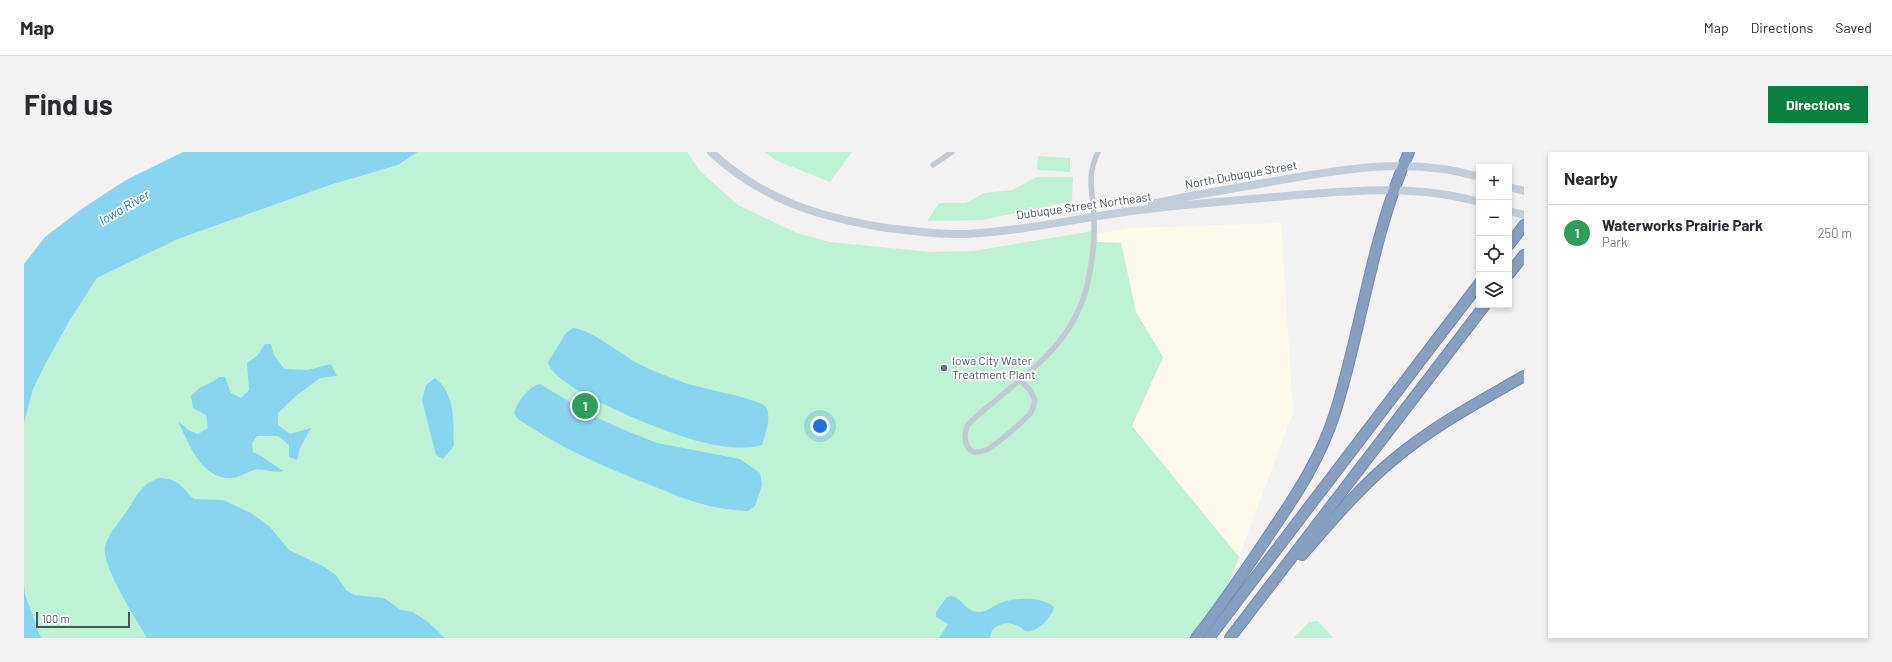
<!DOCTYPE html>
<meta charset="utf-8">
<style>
:root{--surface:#fff;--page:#f2f2f3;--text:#2b2b33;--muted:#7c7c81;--line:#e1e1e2;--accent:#0b8043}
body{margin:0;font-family:Barlow,sans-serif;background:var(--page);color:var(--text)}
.controls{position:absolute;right:12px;top:12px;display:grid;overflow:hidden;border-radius:0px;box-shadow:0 2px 6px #0003}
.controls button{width:36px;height:36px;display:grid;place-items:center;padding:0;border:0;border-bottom:1px solid var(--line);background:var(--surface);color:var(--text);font:20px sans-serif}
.scale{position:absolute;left:12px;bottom:10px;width:94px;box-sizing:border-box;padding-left:4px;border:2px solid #47535f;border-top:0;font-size:11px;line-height:14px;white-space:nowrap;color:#47535f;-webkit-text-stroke:3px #fff;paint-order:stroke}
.you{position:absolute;left:796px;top:274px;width:14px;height:14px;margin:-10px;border:3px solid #fff;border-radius:50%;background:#1a73e8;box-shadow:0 0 0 6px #1a73e833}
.badge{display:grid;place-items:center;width:26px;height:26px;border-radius:50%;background:var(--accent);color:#fff;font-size:13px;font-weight:700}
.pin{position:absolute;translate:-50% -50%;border:2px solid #fff;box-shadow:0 1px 4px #0006}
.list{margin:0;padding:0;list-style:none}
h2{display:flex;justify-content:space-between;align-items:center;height:52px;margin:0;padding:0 16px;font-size:17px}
h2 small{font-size:13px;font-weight:400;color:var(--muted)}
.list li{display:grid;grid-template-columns:26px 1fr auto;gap:12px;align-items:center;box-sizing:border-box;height:56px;padding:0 16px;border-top:1px solid var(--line)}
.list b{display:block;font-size:15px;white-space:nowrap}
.list p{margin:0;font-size:13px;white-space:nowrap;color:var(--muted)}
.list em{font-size:13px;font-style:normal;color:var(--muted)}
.icon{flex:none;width:22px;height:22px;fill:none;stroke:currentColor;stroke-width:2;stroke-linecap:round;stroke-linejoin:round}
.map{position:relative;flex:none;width:1500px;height:486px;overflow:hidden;border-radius:0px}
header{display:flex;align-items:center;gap:24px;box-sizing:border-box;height:56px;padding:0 20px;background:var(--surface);border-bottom:1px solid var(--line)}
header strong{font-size:19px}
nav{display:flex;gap:22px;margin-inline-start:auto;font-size:14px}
.intro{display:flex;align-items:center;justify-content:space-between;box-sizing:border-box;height:96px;padding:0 24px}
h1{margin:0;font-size:28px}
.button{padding:10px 18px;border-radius:0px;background:var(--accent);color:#fff;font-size:14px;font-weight:700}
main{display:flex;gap:24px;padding:0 24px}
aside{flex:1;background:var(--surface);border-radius:0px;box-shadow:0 2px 6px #0003}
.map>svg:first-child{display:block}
.commercial{fill:#fdf9eb}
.green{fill:#bef2d5}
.water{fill:#89d5f0}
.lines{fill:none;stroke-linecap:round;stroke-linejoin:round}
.highway-casing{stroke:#728bad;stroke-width:12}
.street{stroke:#c1cad3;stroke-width:5.5}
.secondary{stroke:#c3cdda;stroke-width:8}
.highway{stroke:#87a0c1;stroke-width:10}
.service-dot{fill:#5c6f8a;stroke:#fff;stroke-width:1.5}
.labels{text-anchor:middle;stroke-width:3.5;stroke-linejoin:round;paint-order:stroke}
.street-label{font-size:12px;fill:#47535f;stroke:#fff}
.service-label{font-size:12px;fill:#4e5e75;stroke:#fff;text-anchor:start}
.water-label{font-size:13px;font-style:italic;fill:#077aa4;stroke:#fff}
</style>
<header>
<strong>Map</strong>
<nav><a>Map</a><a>Directions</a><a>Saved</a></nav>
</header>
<div class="intro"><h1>Find us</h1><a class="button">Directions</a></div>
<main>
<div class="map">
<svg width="1500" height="486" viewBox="0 0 1500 486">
<rect width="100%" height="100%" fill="#f3f1f1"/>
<!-- commercial -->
<path class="commercial" d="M 1257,71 L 1269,261 L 1215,405 L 1108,274 L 1139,205 L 1112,160 L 1097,91 L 1074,90 L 1074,82 L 1107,76 Z"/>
<!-- green -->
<g class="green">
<path d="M 394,0 L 663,0 L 676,19 L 714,53 L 773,81 L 805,90 L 907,100 L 949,99 L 1069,79 L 1069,87 L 1074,90 L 1097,91 L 1112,160 L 1139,205 L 1108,274 L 1215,405 L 1195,455 L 1171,486 L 17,486 L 1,442 L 0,428 L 0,271 L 9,237 L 23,209 L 46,168 L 73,126 L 154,87 L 306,33 L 374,13 Z"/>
<path d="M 740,0 L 828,0 L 806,30 L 753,9 Z"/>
<path d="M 1014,4 L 1046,6 L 1046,20 L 1013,18 Z"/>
<path d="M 1013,25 L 1049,25 L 1048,49 L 958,68 L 903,69 L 915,51 L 942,51 L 960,41 L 988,38 Z"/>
<path d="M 1294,469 L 1309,486 L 1270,486 L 1285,470 Z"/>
</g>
<!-- water -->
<g class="water">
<path d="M 159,0 L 394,0 L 374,13 L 306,33 L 154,87 L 73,126 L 46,168 L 23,209 L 9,237 L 0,271 L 0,112 L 21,85 L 59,56 L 102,28 Z"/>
<path d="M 549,176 C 568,178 595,201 613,211 C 628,219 645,225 661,231 C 675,236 736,247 742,255 C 748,265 741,283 738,293 C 718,298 698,295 678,290 C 650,284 528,237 524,210 L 542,181 Z"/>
<path d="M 241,192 L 247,192 L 250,203 L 260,217 L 284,218 L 307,212 L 313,224 L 296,226 L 272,244 L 254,261 L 254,273 L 266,282 L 287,276 L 276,296 L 273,308 L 265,305 L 265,293 L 254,284 L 233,284 L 228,291 L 229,300 C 243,306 248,313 260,319 C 250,322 240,316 230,318 C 223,320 216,325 209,326 C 178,329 165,292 154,269 L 164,278 L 174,282 L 184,276 L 182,263 L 169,256 L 167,244 C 177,232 183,235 195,225 L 201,225 L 207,241 L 217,246 L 225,238 L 223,211 L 233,204 Z"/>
<path d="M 411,226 C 432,242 429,270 430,294 L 419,307 L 412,303 L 398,248 L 402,233 Z"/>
<path d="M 516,232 L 571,265 L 603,279 L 633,291 L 716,307 L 736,321 L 738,333 L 731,354 L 724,359 C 683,357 661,347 624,332 C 578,314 535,295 494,267 L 490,261 C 494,249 504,235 516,232 Z"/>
<path d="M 135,326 C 156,327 156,334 170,347 L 199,348 L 227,361 L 246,375 L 265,398 L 299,414 L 312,423 L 322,438 L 330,443 L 360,446 L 377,458 L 389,460 L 404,470 L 421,486 L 123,486 C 113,469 77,413 81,395 C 85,379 97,369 105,356 C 113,343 119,331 135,326 Z"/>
<path d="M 0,428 L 1,442 L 17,486 L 0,486 Z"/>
<path d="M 928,444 C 938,447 942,459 954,460 C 962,461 967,455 974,452 C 989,445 1017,444 1030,455 C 1028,465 1013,482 1001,479 C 999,478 998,476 996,475 C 985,469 977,470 968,478 L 966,486 L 915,486 L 924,472 L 912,465 L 912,460 L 923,445 Z"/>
</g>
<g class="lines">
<defs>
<g id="highway">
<path d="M 1485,93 L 1500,73"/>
<path d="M 1485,122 L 1500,103"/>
<path d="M 1278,403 C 1307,370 1335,336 1369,308 C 1409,274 1455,250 1500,224"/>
<path d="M 1172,486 C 1199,452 1223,416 1247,380 C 1273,342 1297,305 1311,261 C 1338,175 1348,83 1385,0"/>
<path d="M 1185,486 L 1455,132"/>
<path d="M 1206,486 L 1461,153"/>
</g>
</defs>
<!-- highway casing -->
<use href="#highway" class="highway-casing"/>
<!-- street -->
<g class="street">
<path d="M 909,13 L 928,0"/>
<path d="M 997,229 L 1006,238 L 1011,248 C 1010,252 1009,257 1007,260 C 1005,265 967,297 962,298 C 943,306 938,289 943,274 C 951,264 963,256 972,248 C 1012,215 1050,187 1063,134 C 1068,113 1071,87 1070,65 C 1069,40 1062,25 1074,0"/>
</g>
<!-- secondary -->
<g class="secondary">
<path d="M 687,0 C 739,48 794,65 863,76 C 889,79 915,83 942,82 C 997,79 1052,67 1107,59 C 1162,52 1218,48 1273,43 C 1334,38 1395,33 1455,50"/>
<path d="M 1485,35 L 1500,39"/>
<path d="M 1128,52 C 1161,44 1195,39 1229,33 C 1303,20 1381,2 1455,25"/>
<path d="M 1485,59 L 1500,63"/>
</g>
<!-- highway -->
<use href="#highway" class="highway"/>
</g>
<!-- markers -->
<circle class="service-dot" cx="920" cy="216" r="4"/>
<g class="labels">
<!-- street labels -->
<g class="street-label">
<text transform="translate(1217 23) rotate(-10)" y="4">North Dubuque Street</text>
<text transform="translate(1060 54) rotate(-8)" y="4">Dubuque Street Northeast</text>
</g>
<!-- service labels -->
<g class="service-label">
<text x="928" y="213">Iowa City Water<tspan x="928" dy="14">Treatment Plant</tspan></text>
</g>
<!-- water labels -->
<g class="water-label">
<text transform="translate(100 55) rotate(-30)" y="5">Iowa River</text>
</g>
</g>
</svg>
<div class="controls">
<button>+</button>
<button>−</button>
<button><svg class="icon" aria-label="locate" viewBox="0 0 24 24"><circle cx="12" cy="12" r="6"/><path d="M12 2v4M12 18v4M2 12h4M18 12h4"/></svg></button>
<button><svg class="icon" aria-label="layers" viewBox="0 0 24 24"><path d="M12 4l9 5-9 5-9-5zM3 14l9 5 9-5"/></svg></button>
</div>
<div class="scale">100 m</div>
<div class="you"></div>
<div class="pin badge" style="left:561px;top:254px;background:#2e9e5b">1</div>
</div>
<aside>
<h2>Nearby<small></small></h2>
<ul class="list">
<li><span class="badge" style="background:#2e9e5b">1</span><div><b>Waterworks Prairie Park</b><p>Park</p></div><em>250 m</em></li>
</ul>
</aside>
</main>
